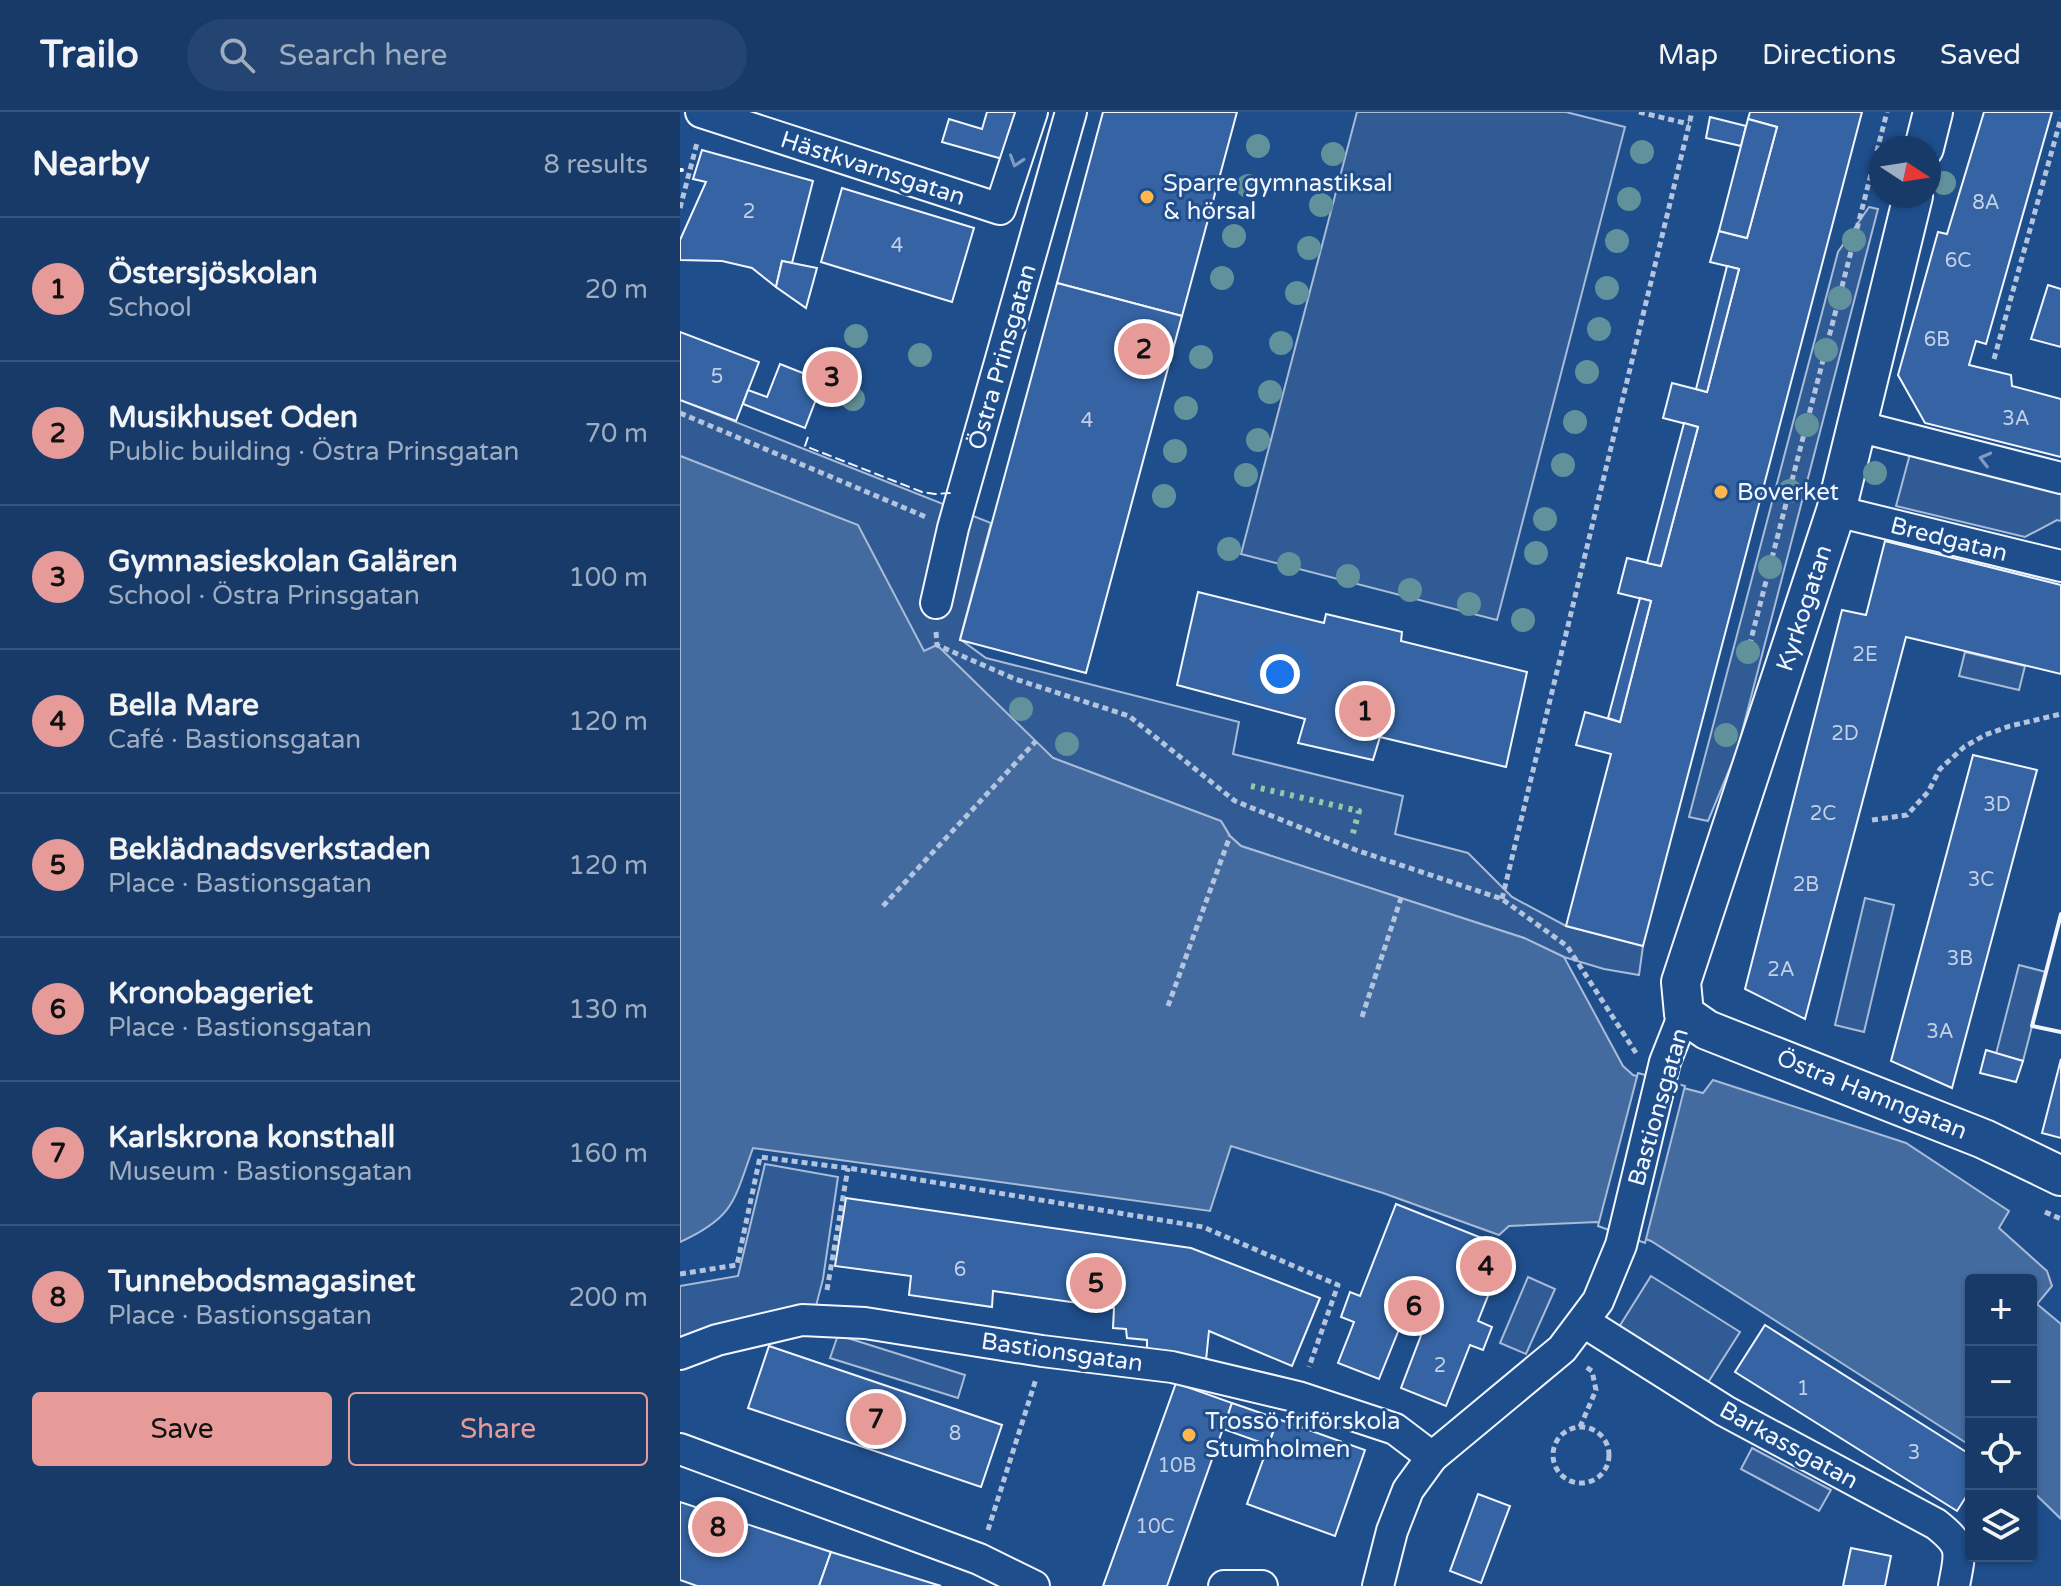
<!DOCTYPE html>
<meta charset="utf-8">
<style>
:root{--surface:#173a69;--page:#244571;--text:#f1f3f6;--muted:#9eadc0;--line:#36547d;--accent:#e69b98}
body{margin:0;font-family:"Varela Round",sans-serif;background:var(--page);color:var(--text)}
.controls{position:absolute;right:24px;bottom:24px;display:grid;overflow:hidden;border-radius:8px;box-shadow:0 2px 6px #0004}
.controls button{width:72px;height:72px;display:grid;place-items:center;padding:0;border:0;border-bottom:2px solid var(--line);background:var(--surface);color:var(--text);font:40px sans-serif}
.compass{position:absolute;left:1189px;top:24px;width:72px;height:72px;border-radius:50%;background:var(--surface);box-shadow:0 2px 6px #0004;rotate:102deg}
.you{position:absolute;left:600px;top:562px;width:28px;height:28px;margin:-20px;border:6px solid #fff;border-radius:50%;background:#1a73e8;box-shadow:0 0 0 12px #1a73e833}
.badge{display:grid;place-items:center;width:52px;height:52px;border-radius:50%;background:var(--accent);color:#111;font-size:26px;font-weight:700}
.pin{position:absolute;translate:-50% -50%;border:4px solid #fff;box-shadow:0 2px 8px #0006}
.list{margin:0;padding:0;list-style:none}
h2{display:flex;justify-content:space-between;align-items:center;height:104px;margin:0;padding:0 32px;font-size:34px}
h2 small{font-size:26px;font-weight:400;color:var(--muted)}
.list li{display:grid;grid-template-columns:52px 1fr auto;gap:24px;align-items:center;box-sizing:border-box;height:144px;padding:0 32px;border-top:2px solid var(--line)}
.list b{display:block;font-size:30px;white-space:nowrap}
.list p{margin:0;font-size:26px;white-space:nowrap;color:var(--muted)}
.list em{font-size:26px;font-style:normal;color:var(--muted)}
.actions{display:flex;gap:16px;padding:24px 32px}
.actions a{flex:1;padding:18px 0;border:2px solid var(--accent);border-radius:8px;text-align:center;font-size:28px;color:var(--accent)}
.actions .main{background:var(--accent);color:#111}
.icon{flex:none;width:44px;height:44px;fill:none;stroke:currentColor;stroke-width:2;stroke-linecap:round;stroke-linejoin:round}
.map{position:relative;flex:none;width:1381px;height:1474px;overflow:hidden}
header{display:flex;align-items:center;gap:48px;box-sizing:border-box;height:112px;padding:0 40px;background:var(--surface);border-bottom:2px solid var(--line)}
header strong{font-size:38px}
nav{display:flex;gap:44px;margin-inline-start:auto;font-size:28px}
.search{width:560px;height:72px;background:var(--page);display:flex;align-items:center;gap:20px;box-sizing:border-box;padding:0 28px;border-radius:44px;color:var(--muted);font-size:30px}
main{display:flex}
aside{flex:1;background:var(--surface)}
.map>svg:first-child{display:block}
.built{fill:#305b95;stroke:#a8bbd7;stroke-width:2}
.water{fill:#446ba0;stroke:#a8bbd7;stroke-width:2}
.pier{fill:#1f4e8c;stroke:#a8bbd7;stroke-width:2}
.building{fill:#3563a3;stroke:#f2f6ff;stroke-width:2}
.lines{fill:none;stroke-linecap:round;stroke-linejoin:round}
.minor-casing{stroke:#f2f6ff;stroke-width:34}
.tertiary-casing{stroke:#f2f6ff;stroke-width:42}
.path{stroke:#b3c4dc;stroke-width:5;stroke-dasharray:6 4;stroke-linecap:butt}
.minor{stroke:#1f4e8c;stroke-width:30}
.tertiary{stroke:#1f4e8c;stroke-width:38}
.hedge{stroke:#97c8a6;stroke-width:6;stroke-dasharray:4 6;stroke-linecap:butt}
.fence{stroke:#f2f6ff;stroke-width:2;stroke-dasharray:10 4;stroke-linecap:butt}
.wall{stroke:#f2f6ff;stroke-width:4}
.tree{fill:#61919a}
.oneway{stroke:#7e9ac0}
.poi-dot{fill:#ffb74d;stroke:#1f4e8c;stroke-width:3}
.labels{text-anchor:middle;stroke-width:6;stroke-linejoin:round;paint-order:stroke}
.number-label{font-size:20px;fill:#c3d1e8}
.street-label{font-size:24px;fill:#f2f6ff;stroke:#1f4e8c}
.poi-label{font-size:24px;fill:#f2f6ff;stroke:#1f4e8c;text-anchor:start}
</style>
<header>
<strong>Trailo</strong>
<div class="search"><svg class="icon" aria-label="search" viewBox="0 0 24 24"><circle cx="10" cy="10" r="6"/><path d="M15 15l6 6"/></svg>Search here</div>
<nav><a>Map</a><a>Directions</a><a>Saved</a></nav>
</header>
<main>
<aside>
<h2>Nearby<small>8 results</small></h2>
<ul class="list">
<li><span class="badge">1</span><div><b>Östersjöskolan</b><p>School</p></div><em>20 m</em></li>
<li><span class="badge">2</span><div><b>Musikhuset Oden</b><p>Public building · Östra Prinsgatan</p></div><em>70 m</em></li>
<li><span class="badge">3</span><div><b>Gymnasieskolan Galären</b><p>School · Östra Prinsgatan</p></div><em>100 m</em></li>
<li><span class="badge">4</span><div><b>Bella Mare</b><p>Café · Bastionsgatan</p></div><em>120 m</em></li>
<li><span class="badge">5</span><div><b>Beklädnadsverkstaden</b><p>Place · Bastionsgatan</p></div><em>120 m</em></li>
<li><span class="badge">6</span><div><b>Kronobageriet</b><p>Place · Bastionsgatan</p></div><em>130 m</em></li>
<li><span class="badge">7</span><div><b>Karlskrona konsthall</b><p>Museum · Bastionsgatan</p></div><em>160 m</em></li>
<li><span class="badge">8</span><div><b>Tunnebodsmagasinet</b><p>Place · Bastionsgatan</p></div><em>200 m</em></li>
</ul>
<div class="actions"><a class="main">Save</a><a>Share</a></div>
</aside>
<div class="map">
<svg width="1381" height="1474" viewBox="0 0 1381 1474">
<rect width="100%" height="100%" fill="#1f4e8c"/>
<!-- built -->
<g class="built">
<path d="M 677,0 L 886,0 L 945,15 L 817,508 L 561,442 Z"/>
<path d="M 1189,95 L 1198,97 L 1057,639 L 1028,709 L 1009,705 L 1158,140 Z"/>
<path d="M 0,288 L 311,411 L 280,527 L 306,546 L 559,610 L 553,642 L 723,684 L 715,722 L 788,741 L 832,785 L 886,814 L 963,834 L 959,863 L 924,857 L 884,845 L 844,826 L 561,734 L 550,724 L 541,709 L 373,646 L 244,540 L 177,413 L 0,344 Z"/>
<path d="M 1230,342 L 1381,379 L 1381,409 L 1377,408 L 1345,425 L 1216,394 Z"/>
<path d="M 1285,540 L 1345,554 L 1339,578 L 1279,564 Z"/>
<path d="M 1185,786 L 1214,793 L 1184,920 L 1155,913 Z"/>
<path d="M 1339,853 L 1366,860 L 1343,949 L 1316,942 Z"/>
<path d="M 85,1052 L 158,1065 L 143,1167 L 136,1194 L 0,1230 L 0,1174 L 58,1164 Z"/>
<path d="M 971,1164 L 1060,1220 L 1027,1272 L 939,1215 Z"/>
<path d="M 848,1165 L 875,1177 L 846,1242 L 820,1231 Z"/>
<path d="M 158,1223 L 285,1263 L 278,1286 L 150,1246 Z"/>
<path d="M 1072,1336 L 1151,1378 L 1139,1399 L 1061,1357 Z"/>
</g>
<!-- water -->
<path class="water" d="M 0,344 L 178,413 L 244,539 L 257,533 L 373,646 L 541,709 L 550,724 L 561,734 L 844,826 L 884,845 L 943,954 L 953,963 L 1023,981 L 1033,968 L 1226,1031 L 1329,1099 L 1319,1116 L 1367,1159 L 1372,1174 L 1357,1192 L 1381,1212 L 1381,1407 L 1351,1378 L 1351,1168 L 1291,1168 L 1291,1334 L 971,1129 L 917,1110 L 829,1114 L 819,1123 L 703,1081 L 551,1034 L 530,1099 L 73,1036 C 54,1088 55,1105 0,1130 Z"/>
<!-- pier -->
<path class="pier" d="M 958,961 L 1005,974 L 965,1131 L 918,1114 Z"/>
<!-- building -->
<g class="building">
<path d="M 307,0 L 340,0 L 326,48 L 262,30 L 269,7 L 302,17 Z"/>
<path d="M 423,0 L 557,0 L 502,204 L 377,171 Z"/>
<path d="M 1070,0 L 1182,0 L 963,834 L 886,814 L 931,642 L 896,633 L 905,600 L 940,610 L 971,489 L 938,481 L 947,446 L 981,454 L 1018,315 L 983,306 L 992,271 L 1027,280 L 1059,157 L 1030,150 L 1039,119 L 1067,126 L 1097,15 L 1068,7 Z"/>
<path d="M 1304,0 L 1372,0 L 1306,232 L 1296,229 L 1289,253 L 1331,263 L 1332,274 L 1381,287 L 1381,345 L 1245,311 L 1218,263 L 1258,120 L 1267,122 Z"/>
<path d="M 1030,5 L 1066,14 L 1061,34 L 1026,26 Z"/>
<path d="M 1068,7 L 1097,15 L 1067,126 L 1039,119 Z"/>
<path d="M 22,38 L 133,69 L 112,151 L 102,149 L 96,175 L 72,156 L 42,149 L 0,148 L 0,128 L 26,70 L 13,67 Z"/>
<path d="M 162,76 L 294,116 L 272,190 L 141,150 Z"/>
<path d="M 102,149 L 137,156 L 126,196 L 96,175 Z"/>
<path d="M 1047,154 L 1059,157 L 1027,280 L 1016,277 Z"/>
<path d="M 377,171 L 502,204 L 406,561 L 280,528 Z"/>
<path d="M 1368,173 L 1381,177 L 1381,235 L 1351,227 Z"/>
<path d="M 0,220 L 79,250 L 56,309 L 0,288 Z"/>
<path d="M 100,252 L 143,269 L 125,316 L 63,292 L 68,278 L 87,285 Z"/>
<path d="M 1004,311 L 1018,315 L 981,454 L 967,451 Z"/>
<path d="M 1205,429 L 1381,473 L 1381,562 L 1226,525 L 1125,907 L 1065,877 L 1162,498 L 1186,503 Z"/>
<path d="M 518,480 L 644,511 L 646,502 L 722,520 L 721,529 L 847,560 L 826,655 L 700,625 L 693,648 L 618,631 L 625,607 L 497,573 Z"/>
<path d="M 960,486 L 971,489 L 940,610 L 928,606 Z"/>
<path d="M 1293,643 L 1357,658 L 1272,976 L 1211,949 Z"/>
<path d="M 1306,938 L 1343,949 L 1336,970 L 1300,961 Z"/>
<path d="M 1381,947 L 1381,1026 L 1362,1021 Z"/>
<path d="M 166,1086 L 511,1136 L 640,1186 L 612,1254 L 529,1219 L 526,1248 L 467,1237 L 467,1228 L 447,1226 L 446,1217 L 433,1216 L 434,1196 L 313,1179 L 312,1195 L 229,1183 L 231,1164 L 155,1154 Z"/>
<path d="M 716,1092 L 827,1136 L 798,1209 L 812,1215 L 803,1238 L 790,1233 L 766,1294 L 721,1276 L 743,1218 L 722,1210 L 699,1267 L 658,1251 L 674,1210 L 661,1205 L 670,1180 L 680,1184 Z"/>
<path d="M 1085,1213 L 1291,1343 L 1291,1377 L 1277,1399 L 1055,1260 Z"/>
<path d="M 89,1234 L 322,1313 L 301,1375 L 68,1296 Z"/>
<path d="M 496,1271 L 552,1291 L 487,1474 L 423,1474 Z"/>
<path d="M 552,1291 L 598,1307 L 588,1333 L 543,1317 Z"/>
<path d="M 598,1307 L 685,1338 L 655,1424 L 567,1392 Z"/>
<path d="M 798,1382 L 830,1394 L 801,1471 L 770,1459 Z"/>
<path d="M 0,1390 L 151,1440 L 139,1474 L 17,1474 L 0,1468 Z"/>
<path d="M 1171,1436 L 1211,1444 L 1205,1474 L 1163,1474 Z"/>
<path d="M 151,1440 L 261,1474 L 139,1474 Z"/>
</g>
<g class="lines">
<defs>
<g id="minor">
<path d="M 21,0 L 320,97 L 352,0"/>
<path d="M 1177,314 L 1381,366"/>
<path d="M 1156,399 L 1381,454"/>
<path d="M 256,491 L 273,416 L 391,0"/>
<path d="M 904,1210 L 1045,1299 L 1256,1412 C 1285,1435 1280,1440 1274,1474"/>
<path d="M 0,1242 L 37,1228 L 122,1208 L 185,1211 L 362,1239 L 492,1255 L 618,1285 L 715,1317 L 752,1345"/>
<path d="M 0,1337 L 299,1447 L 354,1474"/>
<path d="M 544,1474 L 582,1474"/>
<path d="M 698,1474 L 712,1419 L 728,1378 L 752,1345 L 882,1237 L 918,1189 L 941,1133 L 985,950 L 1004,902"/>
</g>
<g id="tertiary">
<path d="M 1244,36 L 1253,0"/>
<path d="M 1233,84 L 1156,399 L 1001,870 L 1004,902 L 1027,918 L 1304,1027 L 1381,1064"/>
</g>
</defs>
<!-- minor casing -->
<use href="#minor" class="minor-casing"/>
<!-- tertiary casing -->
<use href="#tertiary" class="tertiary-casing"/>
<!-- path -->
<g class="path">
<path d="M 959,0 L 1009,12"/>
<path d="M 0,96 L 17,31"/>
<path d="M 1314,247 L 1381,6"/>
<path d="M 0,301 L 246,405"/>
<path d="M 256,520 L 257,533 L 335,567 L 449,604 L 555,689 L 676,738 L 822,787 L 887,834 L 956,941"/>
<path d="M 1067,543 L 1207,0"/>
<path d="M 1192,708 L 1227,703 L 1248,680 L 1260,657 L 1284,635 L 1305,623 L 1330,614 L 1381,602"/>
<path d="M 822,787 L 1012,0"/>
<path d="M 203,794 L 356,629"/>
<path d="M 488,894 L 550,724"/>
<path d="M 682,905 L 721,786"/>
<path d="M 1365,1100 L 1381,1107"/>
<path d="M 0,1162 L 57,1153 L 80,1045 L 168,1056 L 523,1115 L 658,1173 L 629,1255"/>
<path d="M 147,1178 L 168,1056"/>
<circle cx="901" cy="1343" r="28"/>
<path d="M 900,1315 L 916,1278 L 912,1259 L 906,1255"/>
<path d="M 308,1418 L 356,1267"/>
</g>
<!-- minor -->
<use href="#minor" class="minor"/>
<!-- tertiary -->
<use href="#tertiary" class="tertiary"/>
<!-- hedge -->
<path class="hedge" d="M 571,674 L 679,699 L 672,725"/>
<!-- fence -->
<path class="fence" d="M 128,325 L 125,334 L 242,380 L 255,382 L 270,381 L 271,377"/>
<!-- wall -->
<g class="wall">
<path d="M 0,58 L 2,58"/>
<path d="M 1381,802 L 1352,914 L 1381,920"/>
</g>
</g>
<!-- trees -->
<g class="tree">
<circle cx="578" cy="34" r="12"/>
<circle cx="962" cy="40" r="12"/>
<circle cx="653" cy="42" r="12"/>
<circle cx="1264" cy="71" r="12"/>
<circle cx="568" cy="74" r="12"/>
<circle cx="949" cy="87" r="12"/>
<circle cx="641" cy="93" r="12"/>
<circle cx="554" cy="124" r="12"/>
<circle cx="1174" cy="128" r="12"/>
<circle cx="937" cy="129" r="12"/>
<circle cx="629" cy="136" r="12"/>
<circle cx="542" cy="166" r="12"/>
<circle cx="927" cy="176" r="12"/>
<circle cx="617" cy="181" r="12"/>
<circle cx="1160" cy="186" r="12"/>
<circle cx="919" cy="217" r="12"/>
<circle cx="176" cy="224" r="12"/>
<circle cx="601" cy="231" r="12"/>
<circle cx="1146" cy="238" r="12"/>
<circle cx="240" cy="243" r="12"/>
<circle cx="521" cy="245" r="12"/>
<circle cx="907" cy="260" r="12"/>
<circle cx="590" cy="280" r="12"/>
<circle cx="173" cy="287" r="12"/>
<circle cx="506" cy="296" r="12"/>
<circle cx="895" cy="310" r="12"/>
<circle cx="1127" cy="313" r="12"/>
<circle cx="578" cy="328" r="12"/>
<circle cx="495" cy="339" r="12"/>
<circle cx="883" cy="353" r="12"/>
<circle cx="1195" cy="361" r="12"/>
<circle cx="566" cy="363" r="12"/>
<circle cx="1110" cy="379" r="12"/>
<circle cx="484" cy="384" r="12"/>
<circle cx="865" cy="407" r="12"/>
<circle cx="549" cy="437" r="12"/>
<circle cx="856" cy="441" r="12"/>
<circle cx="609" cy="452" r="12"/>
<circle cx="1090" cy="455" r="12"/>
<circle cx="668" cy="464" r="12"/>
<circle cx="730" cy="478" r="12"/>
<circle cx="789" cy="492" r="12"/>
<circle cx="843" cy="508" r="12"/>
<circle cx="1068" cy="540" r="12"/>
<circle cx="341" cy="597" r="12"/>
<circle cx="1046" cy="623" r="12"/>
<circle cx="387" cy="632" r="12"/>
</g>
<!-- one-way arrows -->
<defs><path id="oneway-chevron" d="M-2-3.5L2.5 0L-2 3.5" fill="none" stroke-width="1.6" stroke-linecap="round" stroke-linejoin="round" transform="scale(2)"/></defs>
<g class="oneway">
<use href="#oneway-chevron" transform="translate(336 49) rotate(108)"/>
<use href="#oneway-chevron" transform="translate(1305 347) rotate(-166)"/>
</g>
<!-- markers -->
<g class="poi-dot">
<circle cx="467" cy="85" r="8"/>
<circle cx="1041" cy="380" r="8"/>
<circle cx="509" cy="1323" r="8"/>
</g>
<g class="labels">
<!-- number labels -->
<g class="number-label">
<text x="1306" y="97">8A</text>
<text x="69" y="106">2</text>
<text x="217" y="140">4</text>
<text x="1278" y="155">6C</text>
<text x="1257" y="234">6B</text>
<text x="37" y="271">5</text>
<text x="1336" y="313">3A</text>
<text x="407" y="315">4</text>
<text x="1185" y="549">2E</text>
<text x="1165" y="628">2D</text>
<text x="1317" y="699">3D</text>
<text x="1143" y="708">2C</text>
<text x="1301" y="774">3C</text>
<text x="1126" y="779">2B</text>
<text x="1280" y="853">3B</text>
<text x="1101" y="864">2A</text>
<text x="1260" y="926">3A</text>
<text x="280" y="1164">6</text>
<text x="760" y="1260">2</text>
<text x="1123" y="1283">1</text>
<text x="275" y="1328">8</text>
<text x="1234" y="1347">3</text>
<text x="497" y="1360">10B</text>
<text x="475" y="1421">10C</text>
</g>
<!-- street labels -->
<g class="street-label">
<text transform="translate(193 56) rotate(18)" y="8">Hästkvarnsgatan</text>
<text transform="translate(322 245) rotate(-74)" y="8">Östra Prinsgatan</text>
<text transform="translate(1269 427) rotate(14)" y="8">Bredgatan</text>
<text transform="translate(1124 496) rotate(-72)" y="8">Kyrkogatan</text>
<text transform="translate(1192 982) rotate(22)" y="8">Östra Hamngatan</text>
<text transform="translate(978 995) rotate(-74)" y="8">Bastionsgatan</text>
<text transform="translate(382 1240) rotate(8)" y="8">Bastionsgatan</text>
<text transform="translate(1109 1333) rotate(29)" y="8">Barkassgatan</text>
</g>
<!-- poi labels -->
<g class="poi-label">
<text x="483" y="79">Sparre gymnastiksal<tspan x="483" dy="28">&amp; hörsal</tspan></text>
<text x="1057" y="388">Boverket</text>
<text x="525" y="1317">Trossö friförskola<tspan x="525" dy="28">Stumholmen</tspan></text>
</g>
</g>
</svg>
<div class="controls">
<button>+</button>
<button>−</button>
<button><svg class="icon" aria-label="locate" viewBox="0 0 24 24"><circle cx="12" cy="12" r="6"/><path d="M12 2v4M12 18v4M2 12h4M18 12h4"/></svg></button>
<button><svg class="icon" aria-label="layers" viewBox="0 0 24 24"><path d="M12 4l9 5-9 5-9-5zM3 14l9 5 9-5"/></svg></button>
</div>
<svg class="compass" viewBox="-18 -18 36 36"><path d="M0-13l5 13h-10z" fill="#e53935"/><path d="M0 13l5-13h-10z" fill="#9eadc0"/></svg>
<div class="you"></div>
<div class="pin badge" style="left:685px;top:599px">1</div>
<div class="pin badge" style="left:464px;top:237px">2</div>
<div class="pin badge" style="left:152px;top:265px">3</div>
<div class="pin badge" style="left:806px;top:1154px">4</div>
<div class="pin badge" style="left:416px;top:1171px">5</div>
<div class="pin badge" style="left:734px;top:1194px">6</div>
<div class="pin badge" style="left:196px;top:1307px">7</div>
<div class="pin badge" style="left:38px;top:1415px">8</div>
</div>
</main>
